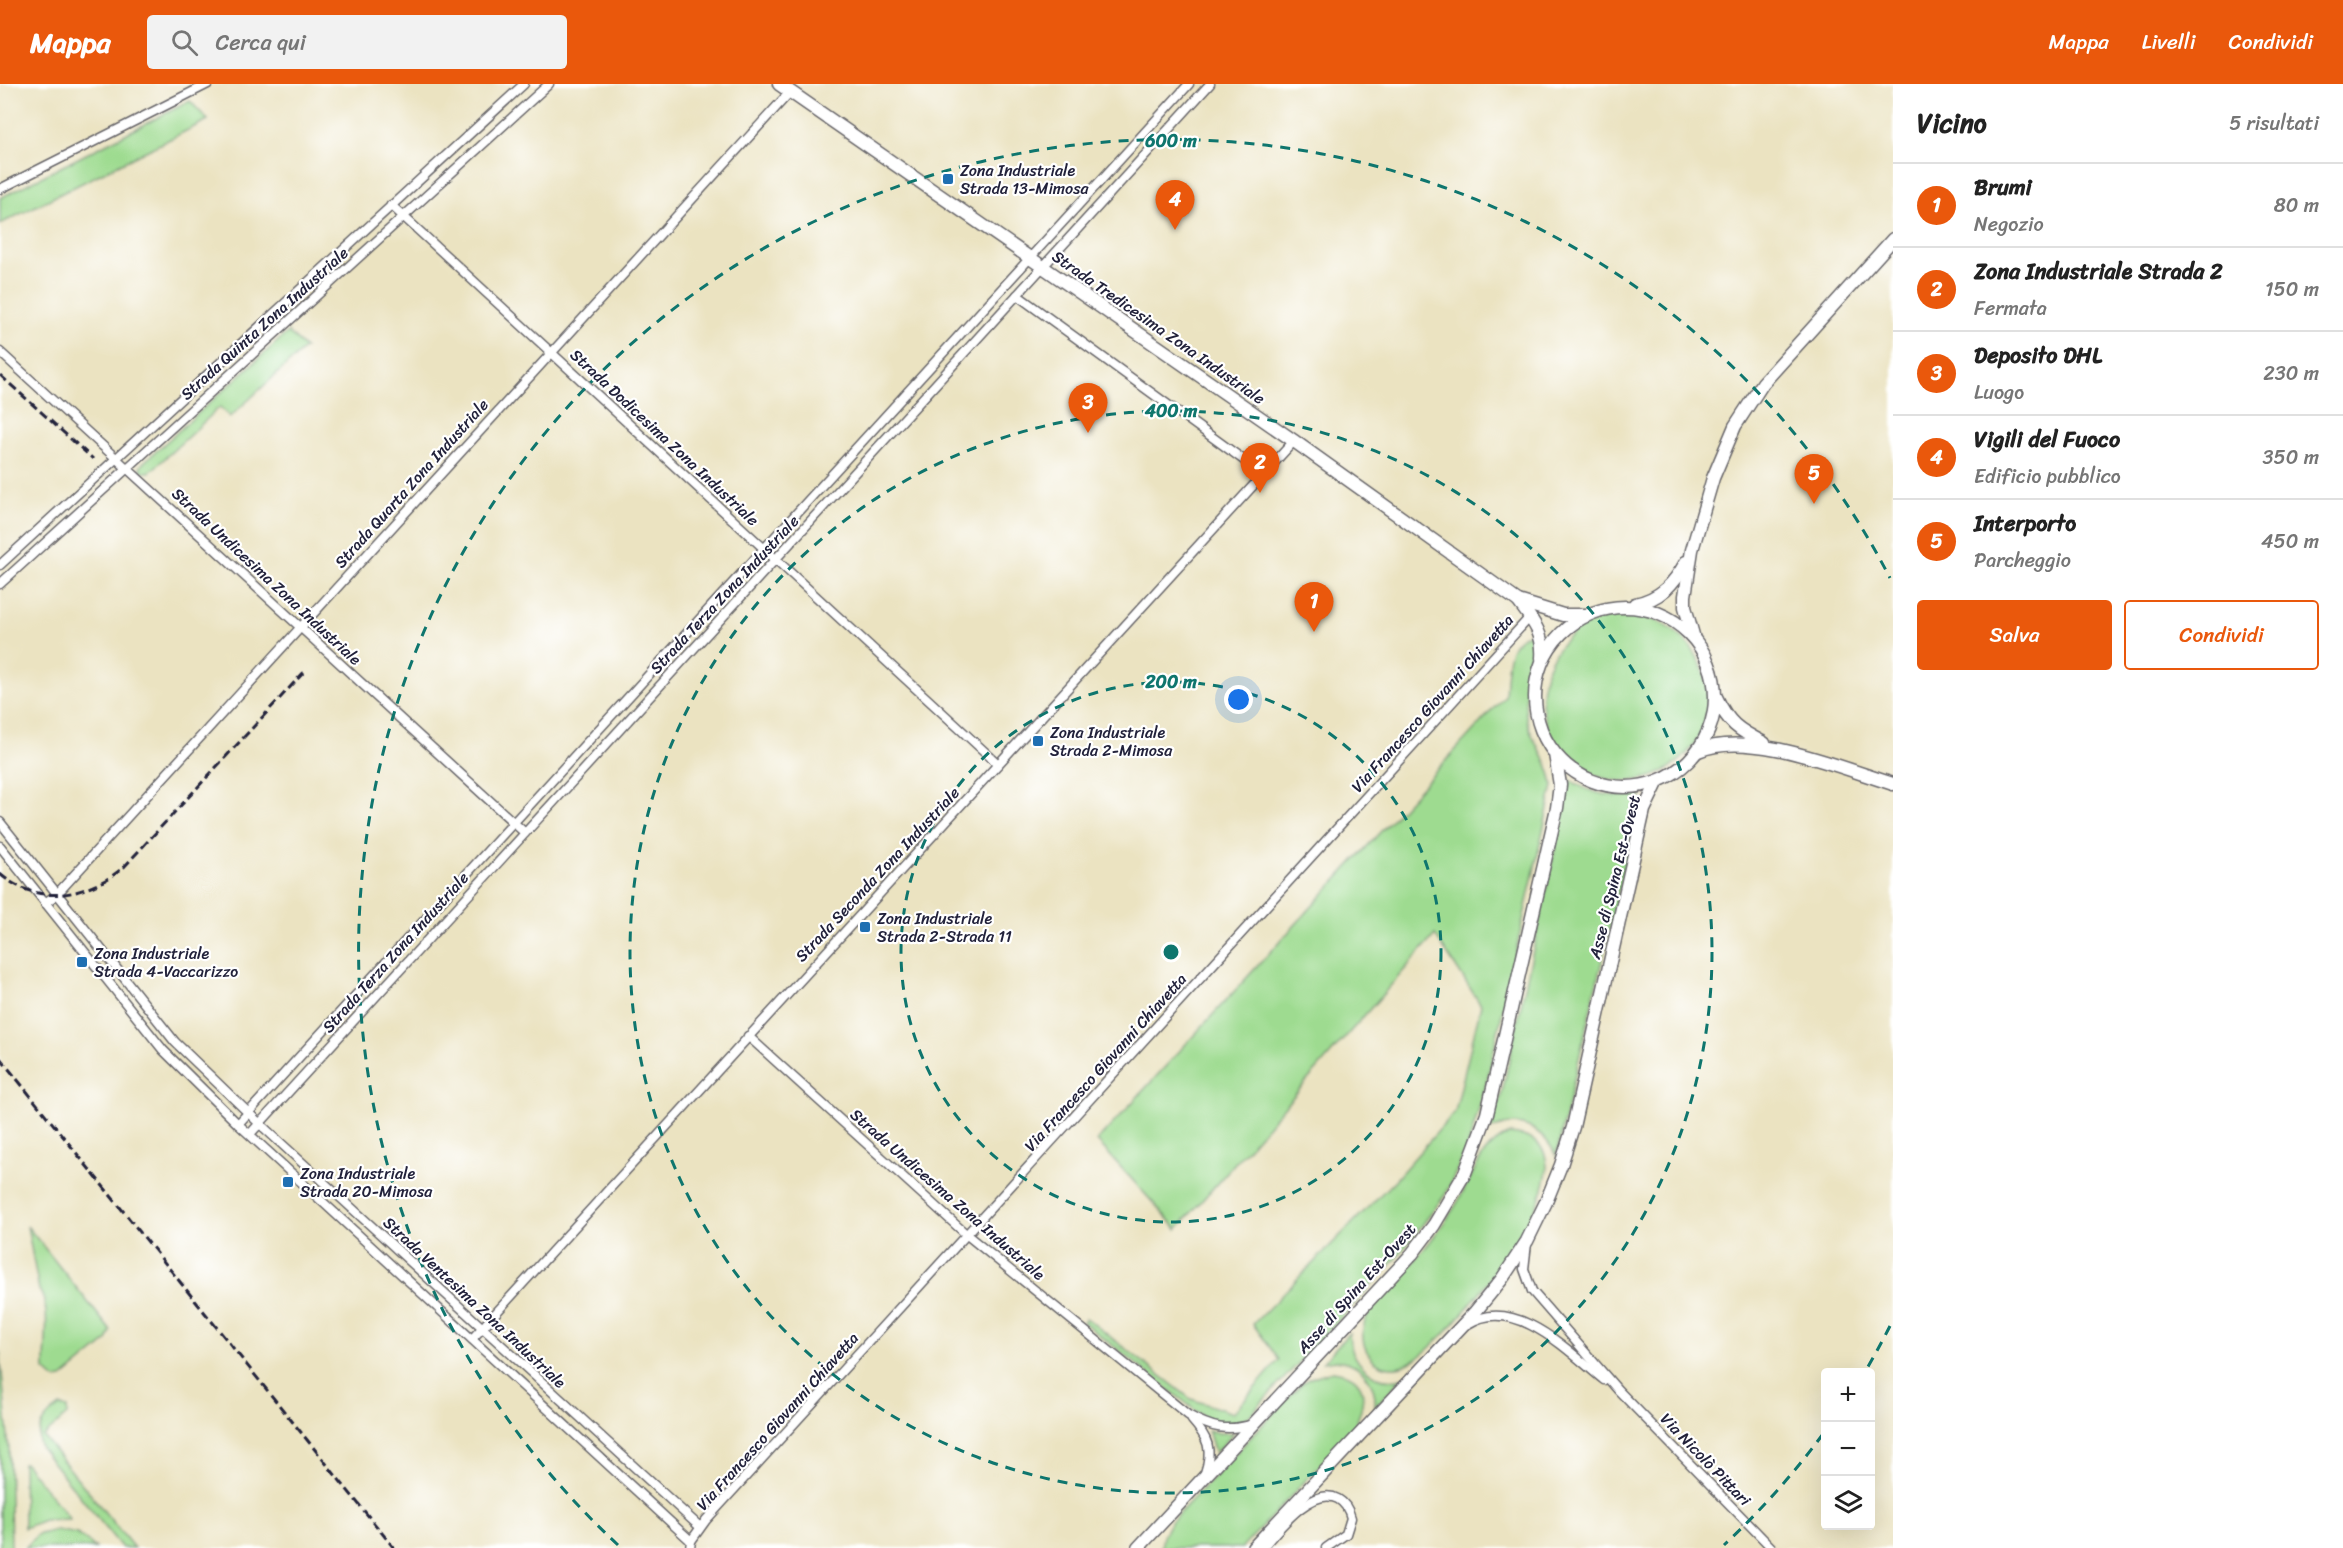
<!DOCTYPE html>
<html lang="it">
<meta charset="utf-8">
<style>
:root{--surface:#fff;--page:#f2f2f2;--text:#222;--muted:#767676;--line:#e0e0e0;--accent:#ea580c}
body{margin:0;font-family:Sriracha,sans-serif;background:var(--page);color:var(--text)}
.controls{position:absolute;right:18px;bottom:18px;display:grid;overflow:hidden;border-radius:6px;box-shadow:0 6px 24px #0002}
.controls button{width:54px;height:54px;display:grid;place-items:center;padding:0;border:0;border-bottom:2px solid var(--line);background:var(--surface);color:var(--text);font:30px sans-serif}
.you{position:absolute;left:1239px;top:616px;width:21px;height:21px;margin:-15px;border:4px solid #fff;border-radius:50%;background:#1a73e8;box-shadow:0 0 0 9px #1a73e833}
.badge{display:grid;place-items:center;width:39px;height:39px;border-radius:50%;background:var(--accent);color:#fff;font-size:20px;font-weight:700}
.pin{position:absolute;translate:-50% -50px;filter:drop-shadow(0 2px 3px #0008)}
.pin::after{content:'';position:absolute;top:32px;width:21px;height:18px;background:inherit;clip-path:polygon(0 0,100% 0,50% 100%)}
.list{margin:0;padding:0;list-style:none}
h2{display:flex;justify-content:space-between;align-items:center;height:78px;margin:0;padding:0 24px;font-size:26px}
h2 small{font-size:20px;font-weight:400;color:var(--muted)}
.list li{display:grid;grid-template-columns:39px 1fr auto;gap:18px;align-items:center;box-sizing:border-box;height:84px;padding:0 24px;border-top:2px solid var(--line)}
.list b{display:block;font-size:22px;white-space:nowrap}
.list p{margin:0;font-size:20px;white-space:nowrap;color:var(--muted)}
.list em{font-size:20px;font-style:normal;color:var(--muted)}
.actions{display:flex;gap:12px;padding:18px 24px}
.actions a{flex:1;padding:14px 0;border:2px solid var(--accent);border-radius:6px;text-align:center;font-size:21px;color:var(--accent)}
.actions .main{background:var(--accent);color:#fff}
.icon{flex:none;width:33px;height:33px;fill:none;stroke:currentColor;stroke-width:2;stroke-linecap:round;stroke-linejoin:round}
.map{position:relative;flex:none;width:1893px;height:1464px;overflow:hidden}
header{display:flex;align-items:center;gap:36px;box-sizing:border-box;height:84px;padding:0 30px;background:var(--accent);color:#fff}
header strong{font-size:28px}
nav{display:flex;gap:33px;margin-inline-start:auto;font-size:21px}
.search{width:420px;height:54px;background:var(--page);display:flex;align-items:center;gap:15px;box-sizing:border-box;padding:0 21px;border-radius:6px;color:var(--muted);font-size:22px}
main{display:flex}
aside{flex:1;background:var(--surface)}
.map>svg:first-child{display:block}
.green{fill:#9edb90;stroke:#607e66;stroke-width:1.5}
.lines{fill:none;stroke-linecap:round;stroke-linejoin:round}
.street-casing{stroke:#68666a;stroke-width:11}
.secondary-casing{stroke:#68666a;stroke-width:15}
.street{stroke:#fff;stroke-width:8}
.secondary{stroke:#fff;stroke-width:12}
.rail{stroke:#22223b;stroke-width:3;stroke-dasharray:9 4.5;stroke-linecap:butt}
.ring{fill:none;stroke:#0f766e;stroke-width:3;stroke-dasharray:10 8}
.poi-dot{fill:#1f6fb2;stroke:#fff;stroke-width:2}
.labels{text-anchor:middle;stroke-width:4.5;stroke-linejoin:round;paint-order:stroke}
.poi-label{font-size:16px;fill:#22223b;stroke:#fff;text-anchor:start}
.street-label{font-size:16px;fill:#22223b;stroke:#fff}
.centre{fill:#0f766e;stroke:#fff;stroke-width:3}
.ring-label{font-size:18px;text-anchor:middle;font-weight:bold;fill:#0f766e;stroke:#fff;stroke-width:4.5;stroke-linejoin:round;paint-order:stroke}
</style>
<header>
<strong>Mappa</strong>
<div class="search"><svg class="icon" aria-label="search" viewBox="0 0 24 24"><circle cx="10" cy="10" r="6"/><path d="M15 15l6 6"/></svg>Cerca qui</div>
<nav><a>Mappa</a><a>Livelli</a><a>Condividi</a></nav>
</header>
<main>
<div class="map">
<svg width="1893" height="1464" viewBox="0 0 1893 1464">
<rect width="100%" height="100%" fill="#fff"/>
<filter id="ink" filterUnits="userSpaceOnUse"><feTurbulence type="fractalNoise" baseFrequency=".0167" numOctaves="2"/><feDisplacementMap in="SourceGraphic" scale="12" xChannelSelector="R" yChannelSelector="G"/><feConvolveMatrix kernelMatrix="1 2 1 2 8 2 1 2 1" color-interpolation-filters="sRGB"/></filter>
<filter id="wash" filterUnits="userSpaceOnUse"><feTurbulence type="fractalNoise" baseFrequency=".008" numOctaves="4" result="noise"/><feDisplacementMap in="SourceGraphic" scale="24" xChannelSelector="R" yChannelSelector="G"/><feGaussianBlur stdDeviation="1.35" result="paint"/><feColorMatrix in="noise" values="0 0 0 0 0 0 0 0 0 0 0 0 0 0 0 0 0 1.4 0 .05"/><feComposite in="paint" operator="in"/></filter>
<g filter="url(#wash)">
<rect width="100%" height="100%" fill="#ebe3c1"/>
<!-- green -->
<g class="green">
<path d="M 190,17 L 208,36 L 0,140 L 0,114 Z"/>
<path d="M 288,248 L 305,264 L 230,333 L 220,323 L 150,388 L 143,388 L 140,384 L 143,379 Z"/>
<circle cx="1625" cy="614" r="83"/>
<path d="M 1530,550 L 1535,553 C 1537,582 1520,608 1527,637 C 1533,662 1550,675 1553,702 L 1486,1001 L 1468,1062 L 1457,1086 L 1445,1111 L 1398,1173 L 1249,1332 L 1231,1342 L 1209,1337 L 1083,1238 L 1086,1234 L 1191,1315 L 1233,1329 L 1279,1276 L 1253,1240 L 1395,1096 L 1455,1028 L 1481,921 L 1435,851 L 1177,1145 L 1097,1057 L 1505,612 C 1507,592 1504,554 1530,550 Z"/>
<path d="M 1570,696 C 1592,711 1614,714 1641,711 L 1556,1072 C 1543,1044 1519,1032 1490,1046 L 1502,1009 Z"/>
<path d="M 1510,1050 C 1613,1058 1470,1223 1444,1250 C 1433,1260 1422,1273 1409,1279 C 1379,1294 1355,1266 1365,1237 C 1372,1217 1394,1201 1408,1185 C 1425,1164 1443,1143 1457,1119 C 1473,1093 1479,1062 1510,1050 Z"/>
<path d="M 27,1142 L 111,1247 L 107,1257 L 62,1294 L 55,1295 L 45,1286 C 44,1264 52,1223 39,1206 Z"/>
<path d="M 1349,1249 C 1350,1276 1372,1302 1402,1294 L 1375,1323 C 1377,1293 1353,1270 1323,1278 Z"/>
<path d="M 0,1268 L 9,1365 L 11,1464 L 0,1464 Z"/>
<path d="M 1332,1287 C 1372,1291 1366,1319 1353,1346 L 1242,1464 L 1161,1464 L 1163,1452 L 1170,1439 L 1302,1299 L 1313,1293 Z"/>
<path d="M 60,1322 L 67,1324 L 67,1331 L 43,1352 L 134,1464 L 122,1464 L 41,1364 C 33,1345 45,1332 60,1322 Z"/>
<path d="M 1208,1346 L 1218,1349 L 1234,1349 L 1215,1369 Z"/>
<path d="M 23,1379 L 25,1379 L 70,1435 L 44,1436 L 24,1444 Z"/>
<path d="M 56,1446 L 77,1450 L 96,1464 L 25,1464 L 37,1451 Z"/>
</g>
</g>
<g filter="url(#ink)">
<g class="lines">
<defs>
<g id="street">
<path d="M 0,105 L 208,0"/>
<path d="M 391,121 L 998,680"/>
<path d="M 1017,211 L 1263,390"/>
<path d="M 0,268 L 525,749"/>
<path d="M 0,481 L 524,0"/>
<path d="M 0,500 L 549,0"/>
<path d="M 0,738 L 175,958 L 260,1040 L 700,1443"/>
<path d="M 0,762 L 163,966 L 238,1040 L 691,1457"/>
<path d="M 45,819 L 56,811 L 790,8"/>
<path d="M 748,952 L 967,1151 L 1188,1331 C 1211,1344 1227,1348 1253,1340"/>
<path d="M 238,1040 L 1189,0"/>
<path d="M 250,1050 L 1210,0"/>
<path d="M 1527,1159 L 1524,1185 L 1532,1207 L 1618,1306 L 1772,1464"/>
<path d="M 1468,1240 C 1515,1210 1570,1269 1604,1296"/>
<path d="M 472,1255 L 1294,357"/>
<path d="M 1192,1336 C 1208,1354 1213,1365 1205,1389"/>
<path d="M 690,1464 L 691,1457 L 706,1436 L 1530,533"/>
<path d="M 1262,1464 C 1277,1447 1312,1401 1338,1415 C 1345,1419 1349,1426 1351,1434 L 1346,1450 L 1326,1464"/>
</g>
<g id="secondary">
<path d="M 779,0 L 1294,357 L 1518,517 L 1563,531 L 1586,531"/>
<path d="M 1518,517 C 1533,537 1544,549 1542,574"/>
<path d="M 1635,520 C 1660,515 1674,500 1686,478"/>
<circle cx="1625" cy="613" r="90"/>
<path d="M 1693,551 L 1685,523 L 1685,512 L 1692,466 L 1713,394 L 1735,342 L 1763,299 L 1893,155"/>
<path d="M 1716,613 C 1728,639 1738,646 1764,659"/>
<path d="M 1698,667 C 1749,645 1841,684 1893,700"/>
<path d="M 1138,1464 L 1412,1170 L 1434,1141 L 1465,1089 L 1487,1030 L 1557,724 L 1560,701 L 1555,670"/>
<path d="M 1253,1464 L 1475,1228 L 1502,1195 L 1527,1157 L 1546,1118 L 1561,1081 L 1573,1043 L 1644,726 L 1658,697"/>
</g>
</defs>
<!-- street casing -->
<use href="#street" class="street-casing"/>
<!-- secondary casing -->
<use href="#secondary" class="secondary-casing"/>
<!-- street -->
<use href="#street" class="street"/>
<!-- secondary -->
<use href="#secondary" class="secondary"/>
<!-- rail -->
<g class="rail">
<path d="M 0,291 L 93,375"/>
<path d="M 0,790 C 38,823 88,813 124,783 L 305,587"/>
<path d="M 0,974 L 394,1464"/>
</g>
</g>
</g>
<!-- distance rings -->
<g class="ring">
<circle cx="1171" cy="868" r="270"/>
<circle cx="1171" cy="868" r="541"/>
<path d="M1890 1242A811 811 0 0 1 1866 1286M1823 1350A811 811 0 0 1 1724 1461M618 1461A811 811 0 1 1 1890 494"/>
</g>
<!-- markers -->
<g class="poi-dot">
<rect x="942" y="89" width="12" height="12" rx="3"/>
<rect x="1032" y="651" width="12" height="12" rx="3"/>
<rect x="859" y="837" width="12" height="12" rx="3"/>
<rect x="76" y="872" width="12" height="12" rx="3"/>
<rect x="282" y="1092" width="12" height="12" rx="3"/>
</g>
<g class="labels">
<!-- poi labels -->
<g class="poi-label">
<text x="960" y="92">Zona Industriale<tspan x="960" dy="18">Strada 13-Mimosa</tspan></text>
<text x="1050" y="654">Zona Industriale<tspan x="1050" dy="18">Strada 2-Mimosa</tspan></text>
<text x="877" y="840">Zona Industriale<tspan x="877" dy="18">Strada 2-Strada 11</tspan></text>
<text x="94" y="875">Zona Industriale<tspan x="94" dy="18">Strada 4-Vaccarizzo</tspan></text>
<text x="300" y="1095">Zona Industriale<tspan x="300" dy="18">Strada 20-Mimosa</tspan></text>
</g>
<!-- street labels -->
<g class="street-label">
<text transform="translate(264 239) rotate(-42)" y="6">Strada Quinta Zona Industriale</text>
<text transform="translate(1159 243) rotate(35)" y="6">Strada Tredicesima Zona Industriale</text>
<text transform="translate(665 353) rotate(43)" y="6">Strada Dodicesima Zona Industriale</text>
<text transform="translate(411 399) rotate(-48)" y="6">Strada Quarta Zona Industriale</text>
<text transform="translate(267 492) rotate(43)" y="6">Strada Undicesima Zona Industriale</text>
<text transform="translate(724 510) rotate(-47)" y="6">Strada Terza Zona Industriale</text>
<text transform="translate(1432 619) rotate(-48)" y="6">Via Francesco Giovanni Chiavetta</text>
<text transform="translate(877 790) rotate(-47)" y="6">Strada Seconda Zona Industriale</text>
<text transform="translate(1614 793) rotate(-76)" y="6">Asse di Spina Est-Ovest</text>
<text transform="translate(395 868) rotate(-48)" y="6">Strada Terza Zona Industriale</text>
<text transform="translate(1105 978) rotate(-48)" y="6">Via Francesco Giovanni Chiavetta</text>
<text transform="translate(948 1110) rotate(41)" y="6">Strada Undicesima Zona Industriale</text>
<text transform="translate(1356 1204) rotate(-48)" y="6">Asse di Spina Est-Ovest</text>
<text transform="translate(475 1218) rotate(43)" y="6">Strada Ventesima Zona Industriale</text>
<text transform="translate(777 1337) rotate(-48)" y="6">Via Francesco Giovanni Chiavetta</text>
<text transform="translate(1706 1375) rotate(46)" y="6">Via Nicolò Pittari</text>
</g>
</g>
<circle cx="1171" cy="868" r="9" class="centre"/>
<g class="ring-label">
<text x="1171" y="63">600 m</text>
<text x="1171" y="333">400 m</text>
<text x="1171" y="604">200 m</text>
</g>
</svg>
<div class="controls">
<button>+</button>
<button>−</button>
<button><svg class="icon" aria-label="layers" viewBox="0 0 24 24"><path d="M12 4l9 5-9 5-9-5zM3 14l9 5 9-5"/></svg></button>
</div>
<div class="you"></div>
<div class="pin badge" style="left:1314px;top:548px">1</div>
<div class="pin badge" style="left:1260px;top:409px">2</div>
<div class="pin badge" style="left:1088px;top:349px">3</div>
<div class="pin badge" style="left:1175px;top:146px">4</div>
<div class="pin badge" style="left:1814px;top:420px">5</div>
</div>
<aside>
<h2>Vicino<small>5 risultati</small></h2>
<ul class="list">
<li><span class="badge">1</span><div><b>Brumi</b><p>Negozio</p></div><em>80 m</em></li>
<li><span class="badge">2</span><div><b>Zona Industriale Strada 2</b><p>Fermata</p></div><em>150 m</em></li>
<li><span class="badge">3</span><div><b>Deposito DHL</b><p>Luogo</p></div><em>230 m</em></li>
<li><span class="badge">4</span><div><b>Vigili del Fuoco</b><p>Edificio pubblico</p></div><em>350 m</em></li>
<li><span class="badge">5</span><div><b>Interporto</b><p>Parcheggio</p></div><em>450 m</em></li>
</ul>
<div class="actions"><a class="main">Salva</a><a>Condividi</a></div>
</aside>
</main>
